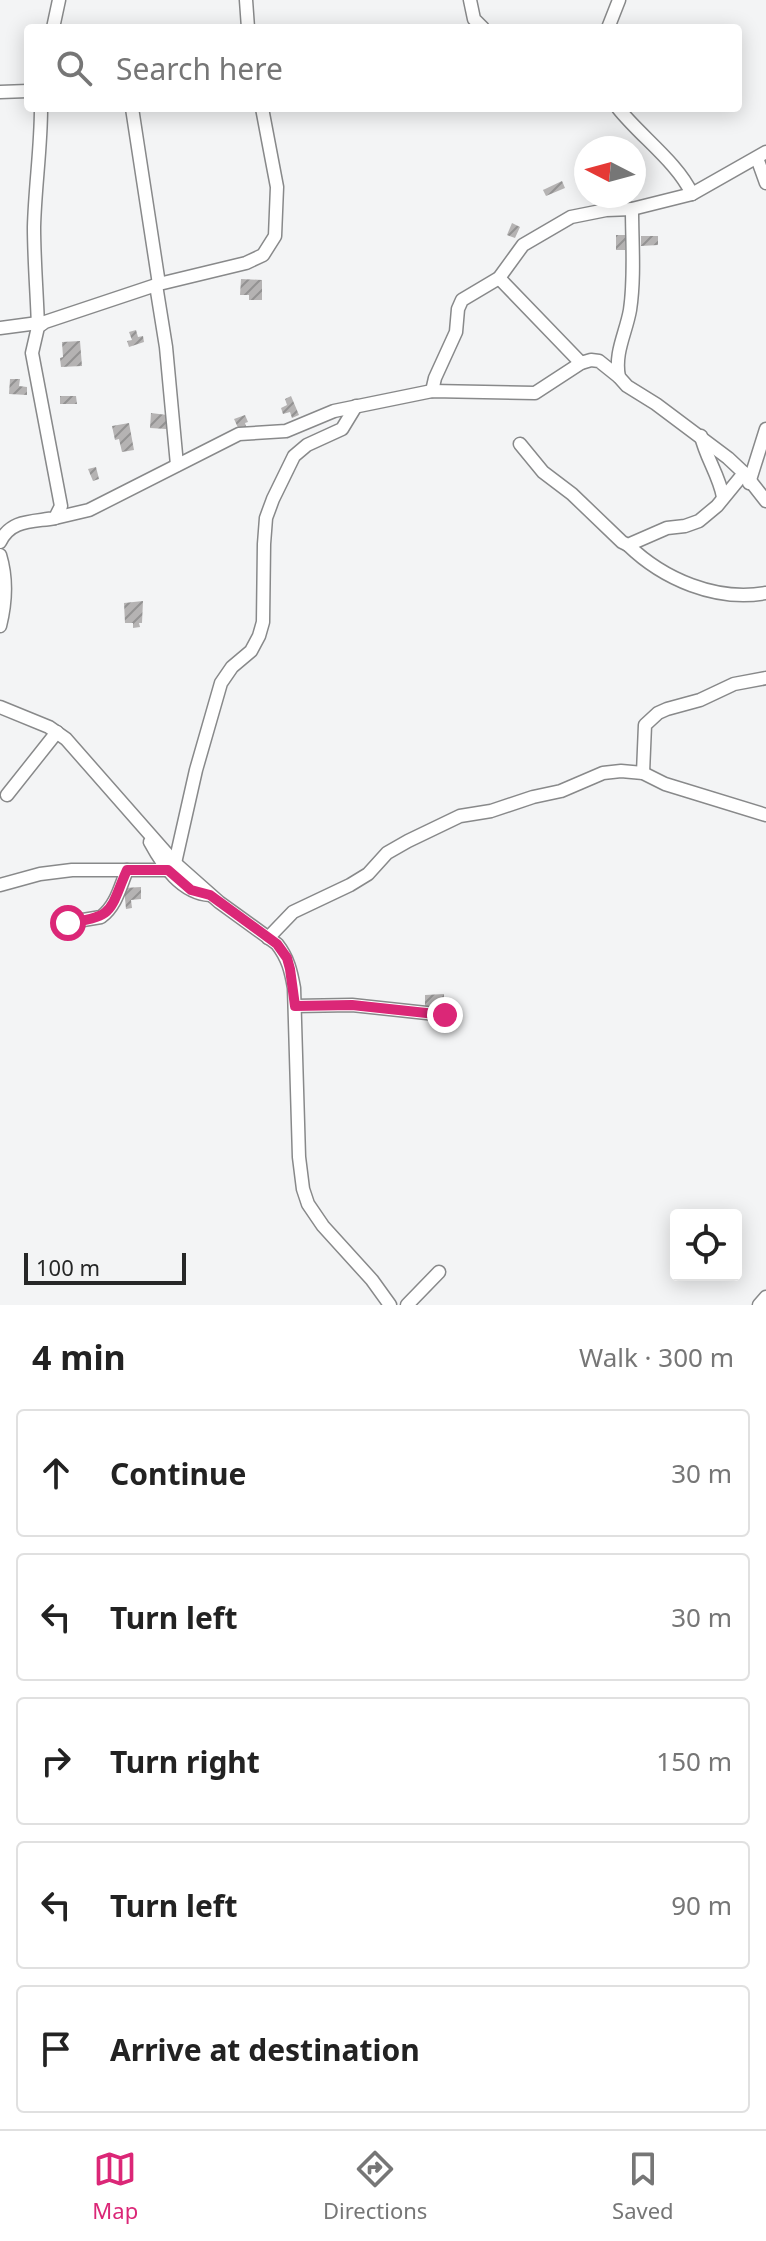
<!DOCTYPE html>
<meta charset="utf-8">
<style>
:root{--surface:#fff;--page:#f6f6f6;--text:#222;--muted:#767676;--line:#e0e0e0;--accent:#db2777}
body{margin:0;font-family:"Noto Sans",sans-serif;background:var(--page);color:var(--text)}
.controls{position:absolute;right:24px;bottom:24px;display:grid;overflow:hidden;border-radius:8px;box-shadow:0 4px 20px #0003}
.controls button{width:72px;height:72px;display:grid;place-items:center;padding:0;border:0;border-bottom:2px solid var(--line);background:var(--surface);color:var(--text);font:40px sans-serif}
.compass{position:absolute;left:574px;top:136px;width:72px;height:72px;border-radius:50%;background:var(--surface);box-shadow:0 4px 20px #0003;rotate:276deg}
.scale{position:absolute;left:24px;bottom:20px;width:162px;box-sizing:border-box;padding-left:8px;border:4px solid #262727;border-top:0;font-size:22px;line-height:28px;white-space:nowrap;color:#262727;-webkit-text-stroke:6px #f3f4f5;paint-order:stroke}
.stop{position:absolute;width:24px;height:24px;margin:-18px;border:6px solid #db2777;border-radius:50%;background:#fff}
.stop.end{background:#db2777;border-color:#fff;box-shadow:0 2px 8px #0008}
.list{margin:0;padding:0;list-style:none}
h2{display:flex;justify-content:space-between;align-items:center;height:104px;margin:0;padding:0 32px;font-size:34px}
h2 small{font-size:26px;font-weight:400;color:var(--muted)}
.list li{display:grid;grid-template-columns:52px 1fr auto;gap:24px;align-items:center;box-sizing:border-box;height:128px;margin:0 16px 16px;padding:0 16px;border:2px solid var(--line);border-radius:8px}
.list b{display:block;font-size:30px;white-space:nowrap}
.list em{font-size:26px;font-style:normal;color:var(--muted)}
.icon{flex:none;width:44px;height:44px;fill:none;stroke:currentColor;stroke-width:2;stroke-linecap:round;stroke-linejoin:round}
.map{position:relative;flex:none;width:766px;height:1305px;overflow:hidden}
.search{position:absolute;background:var(--surface);box-shadow:0 4px 20px #0003;left:24px;right:24px;top:24px;height:88px;display:flex;align-items:center;gap:20px;box-sizing:border-box;padding:0 28px;border-radius:8px;color:var(--muted);font-size:30px}
.sheet{height:824px;background:var(--surface)}
nav{display:flex;justify-content:space-around;align-items:center;box-sizing:border-box;height:112px;border-top:2px solid var(--line);background:var(--surface);font-size:22px;color:var(--muted)}
nav a{display:grid;justify-items:center;gap:4px}
nav .on{color:var(--accent)}
.map>svg:first-child{display:block}
.building{fill:url(#building-hatch)}
.lines{fill:none;stroke-linecap:round;stroke-linejoin:round}
.street-casing{stroke:#88898a;stroke-width:15}
.street{stroke:#fff;stroke-width:12}
.route{stroke:#db2777;stroke-width:10}
</style>
<div class="map">
<svg width="766" height="1305" viewBox="0 0 766 1305">
<defs>
<pattern id="building-hatch" width="6" height="6" patternUnits="userSpaceOnUse" patternTransform="scale(2)"><rect width="6" height="6" fill="#b5b3b3"/><path d="M-1 1l2-2M0 6l6-6M5 7l2-2" fill="none" stroke="#939292"/></pattern>
</defs>
<rect width="100%" height="100%" fill="#f3f4f5"/>
<!-- building -->
<g class="building">
<path d="M 562,181 L 565,188 L 546,196 L 543,190 Z"/>
<path d="M 512,223 L 520,227 L 515,238 L 507,235 Z"/>
<rect x="616" y="235" width="9" height="15"/>
<path d="M 641,236 L 658,236 L 658,245 L 641,246 Z"/>
<path d="M 241,279 L 262,280 L 262,300 L 249,300 L 249,295 L 240,295 Z"/>
<path d="M 136,330 L 138,337 L 143,336 L 144,342 L 129,347 L 127,341 L 132,340 L 129,332 Z"/>
<path d="M 80,341 L 82,366 L 61,367 L 60,358 L 63,357 L 62,342 Z"/>
<path d="M 10,379 L 20,379 L 19,386 L 27,387 L 27,395 L 9,394 Z"/>
<path d="M 60,396 L 76,396 L 77,404 L 60,404 Z"/>
<path d="M 291,396 L 299,415 L 292,418 L 290,412 L 283,414 L 281,408 L 287,405 L 285,399 Z"/>
<path d="M 151,413 L 167,415 L 166,429 L 150,428 Z"/>
<path d="M 245,415 L 248,422 L 245,423 L 247,429 L 240,432 L 234,419 Z"/>
<path d="M 129,423 L 134,450 L 122,452 L 119,439 L 115,440 L 112,426 Z"/>
<path d="M 96,467 L 99,479 L 93,481 L 88,469 Z"/>
<path d="M 143,601 L 142,623 L 139,623 L 140,627 L 133,628 L 133,623 L 125,623 L 124,603 Z"/>
<path d="M 141,887 L 141,899 L 131,900 L 132,908 L 126,909 L 124,888 Z"/>
<path d="M 444,994 L 444,1003 L 433,1003 L 433,1013 L 425,1013 L 425,995 Z"/>
</g>
<g class="lines">
<defs>
<g id="street">
<path d="M 246,0 L 248,28"/>
<path d="M 470,0 L 474,19 L 483,28"/>
<path d="M 53,28 L 59,0"/>
<path d="M 608,28 L 619,0"/>
<path d="M 0,92 L 28,91"/>
<path d="M 132,108 L 159,284"/>
<path d="M 618,108 C 640,136 677,162 692,194"/>
<path d="M 757,158 L 766,183"/>
<path d="M 632,209 C 632,242 635,277 630,310 C 626,333 614,353 619,377 L 627,386 L 656,404 L 728,458 L 744,473 L 766,501"/>
<path d="M 499,278 L 581,363"/>
<path d="M 156,285 L 166,347 L 177,465"/>
<path d="M 38,327 C 37,294 34,260 34,227 C 35,187 41,148 41,108"/>
<path d="M 0,328 L 38,323"/>
<path d="M 432,391 L 435,378 L 456,332 L 458,309 L 462,300 L 499,278 L 523,245 L 571,217 L 606,210 L 632,209 L 692,194 L 766,152"/>
<path d="M 701,436 C 706,458 719,475 723,497"/>
<path d="M 520,444 L 543,472 L 572,494 L 622,542 L 628,545 L 667,528 L 685,526 L 699,521 L 717,506 L 744,473"/>
<path d="M 749,483 L 766,429"/>
<path d="M 55,518 L 89,510 L 239,434 L 286,431 L 334,411 L 432,391 L 535,393 L 581,363 L 591,360 L 599,361 L 619,377"/>
<path d="M 0,542 C 11,519 33,522 55,518 L 61,506 L 32,353 L 38,327 L 45,322 L 159,284 L 246,263 L 263,255 L 275,236 L 277,187 L 262,108"/>
<path d="M 628,545 C 663,579 716,602 766,593"/>
<path d="M 0,555 C 7,578 6,602 0,626"/>
<path d="M 0,707 L 49,727 L 66,739 L 175,863 L 219,902 L 277,944 C 288,958 291,971 294,988 L 299,1157 L 303,1189 L 308,1204 L 323,1226 L 372,1280 L 390,1305"/>
<path d="M 643,773 L 645,725 L 658,713 L 667,709 L 700,700 L 734,684 L 766,678"/>
<path d="M 7,795 L 57,732"/>
<path d="M 150,842 C 163,866 181,893 210,895"/>
<path d="M 175,863 L 196,770 L 221,683 L 232,667 L 251,651 L 259,636 L 263,622 L 264,544 L 266,518 L 273,499 L 294,456 L 307,445 L 342,429 L 356,406"/>
<path d="M 0,885 L 40,874 L 72,870 L 168,870"/>
<path d="M 59,924 L 101,917 C 116,906 120,887 127,870"/>
<path d="M 268,938 L 293,912 L 350,885 L 368,874 L 387,853 L 408,841 L 460,816 L 491,811 L 533,797 L 561,791 L 603,773 L 621,771 L 643,773 L 665,784 L 766,815"/>
<path d="M 295,1006 L 352,1005 L 445,1015"/>
<path d="M 407,1305 L 439,1272"/>
<path d="M 759,1305 L 766,1297"/>
</g>
</defs>
<!-- street casing -->
<use href="#street" class="street-casing"/>
<!-- street -->
<use href="#street" class="street"/>
</g>
<g class="lines">
<!-- route -->
<path class="route" d="M 68,923 C 116,917 109,910 127,870 L 168,870 L 191,890 L 210,895 L 277,944 L 287,958 L 290,969 L 295,1006 L 352,1005 L 445,1015"/>
</g>
</svg>
<div class="controls">
<button><svg class="icon" aria-label="locate" viewBox="0 0 24 24"><circle cx="12" cy="12" r="6"/><path d="M12 2v4M12 18v4M2 12h4M18 12h4"/></svg></button>
</div>
<svg class="compass" viewBox="-18 -18 36 36"><path d="M0-13l5 13h-10z" fill="#e53935"/><path d="M0 13l5-13h-10z" fill="#767676"/></svg>
<div class="scale">100 m</div>
<div class="stop" style="left:68px;top:923px"></div>
<div class="stop end" style="left:445px;top:1015px"></div>
<div class="search"><svg class="icon" aria-label="search" viewBox="0 0 24 24"><circle cx="10" cy="10" r="6"/><path d="M15 15l6 6"/></svg>Search here</div>
</div>
<section class="sheet">
<h2>4 min<small>Walk · 300 m</small></h2>
<ul class="list">
<li><svg class="icon" aria-label="ahead" viewBox="0 0 24 24"><path d="M12 20V5M6 11l6-6 6 6"/></svg><div><b>Continue</b></div><em>30 m</em></li>
<li><svg class="icon" aria-label="left" viewBox="0 0 24 24"><path d="M17 20v-9H6M10 6l-5 5 5 5"/></svg><div><b>Turn left</b></div><em>30 m</em></li>
<li><svg class="icon" aria-label="right" viewBox="0 0 24 24"><path d="M7 20v-9h11M14 6l5 5-5 5"/></svg><div><b>Turn right</b></div><em>150 m</em></li>
<li><svg class="icon" aria-label="left" viewBox="0 0 24 24"><path d="M17 20v-9H6M10 6l-5 5 5 5"/></svg><div><b>Turn left</b></div><em>90 m</em></li>
<li><svg class="icon" aria-label="arrive" viewBox="0 0 24 24"><path d="M6 21V4h12l-3 4 3 4H6"/></svg><div><b>Arrive at destination</b></div></li>
</ul>
</section>
<nav>
<a class="on"><svg class="icon" aria-label="map" viewBox="0 0 24 24"><path d="M3 6l6-2 6 2 6-2v14l-6 2-6-2-6 2zM9 4v14M15 6v14"/></svg>Map</a>
<a><svg class="icon" aria-label="directions" viewBox="0 0 24 24"><path d="M12 3l9 9-9 9-9-9zM9 14v-3h6M13 9l2 2-2 2"/></svg>Directions</a>
<a><svg class="icon" aria-label="saved" viewBox="0 0 24 24"><path d="M7 4h10v16l-5-4-5 4z"/></svg>Saved</a>
</nav>
